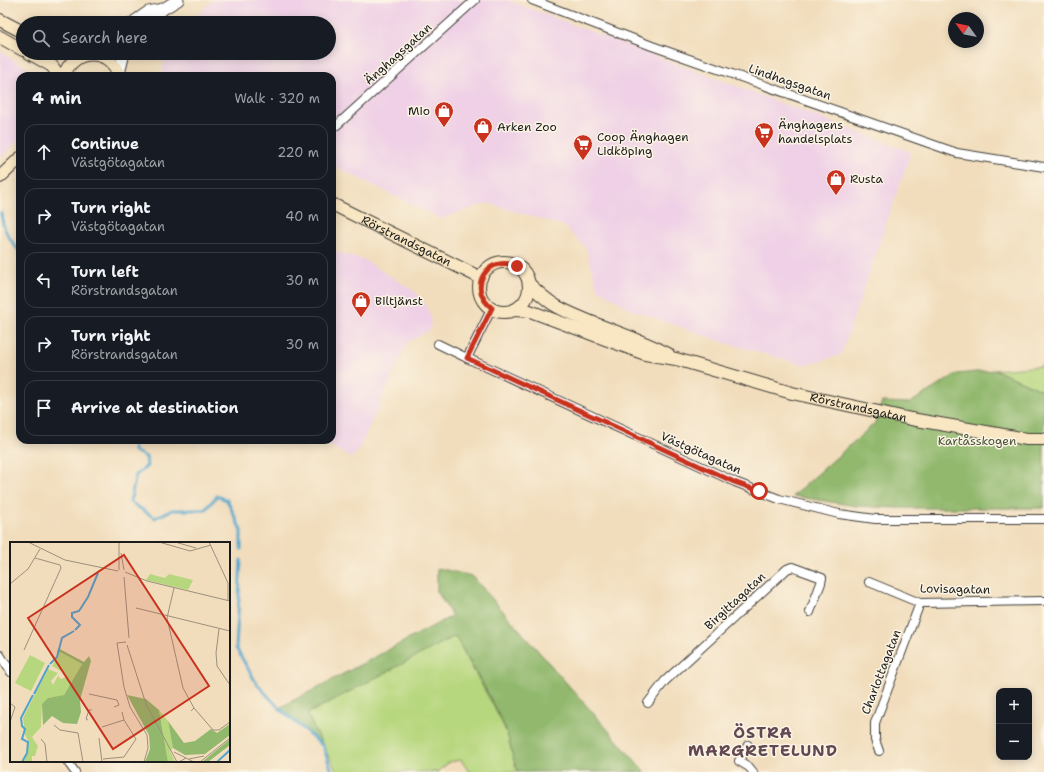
<!DOCTYPE html>
<meta charset="utf-8">
<style>
:root{--surface:#171b24;--page:#20242c;--text:#f1f3f6;--muted:#9ea1a6;--line:#363941}
body{margin:0;font-family:"Shantell Sans",sans-serif;background:var(--page);color:var(--text)}
.controls{position:absolute;right:12px;bottom:12px;display:grid;overflow:hidden;border-radius:8px;box-shadow:0 2px 10px #0003}
.controls button{width:36px;height:36px;display:grid;place-items:center;padding:0;border:0;border-bottom:1px solid var(--line);background:var(--surface);color:var(--text);font:20px sans-serif}
.compass{position:absolute;left:948px;top:12px;width:36px;height:36px;border-radius:50%;background:var(--surface);box-shadow:0 2px 10px #0003;rotate:303deg}
.stop{position:absolute;width:12px;height:12px;margin:-9px;border:3px solid #c8321e;border-radius:50%;background:#fff}
.stop.end{background:#c8321e;border-color:#fff;box-shadow:0 1px 4px #0008}
.list{margin:0;padding:0;list-style:none}
h2{display:flex;justify-content:space-between;align-items:center;height:52px;margin:0;padding:0 16px;font-size:17px}
h2 small{font-size:13px;font-weight:400;color:var(--muted)}
.list li{display:grid;grid-template-columns:26px 1fr auto;gap:12px;align-items:center;box-sizing:border-box;height:56px;margin:0 8px 8px;padding:0 8px;border:1px solid var(--line);border-radius:12px}
.list b{display:block;font-size:15px;white-space:nowrap}
.list p{margin:0;font-size:13px;white-space:nowrap;color:var(--muted)}
.list em{font-size:13px;font-style:normal;color:var(--muted)}
.icon{flex:none;width:22px;height:22px;fill:none;stroke:currentColor;stroke-width:2;stroke-linecap:round;stroke-linejoin:round}
.map{position:relative;flex:none;width:1044px;height:772px;overflow:hidden}
.search{position:absolute;background:var(--surface);box-shadow:0 2px 10px #0003;left:16px;top:16px;width:320px;height:44px;display:flex;align-items:center;gap:10px;box-sizing:border-box;padding:0 14px;border-radius:22px;color:var(--muted);font-size:15px}
.panel{position:absolute;background:var(--surface);box-shadow:0 2px 10px #0003;left:16px;top:72px;width:320px;height:372px;border-radius:12px}
.map>svg:first-child{display:block}
.built{fill:#efd0e6}
.green{fill:#b7d77e;stroke:#6a7a4d}
.forest{fill:#91b86d;stroke:#566a44}
.lines{fill:none;stroke-linecap:round;stroke-linejoin:round}
.stream{stroke:#50a4cc;stroke-width:3}
.minor-casing{stroke:#3c3934;stroke-width:10}
.tertiary-casing{stroke:#3c3934;stroke-width:13}
.secondary-casing{stroke:#3c3934;stroke-width:14}
.minor{stroke:#fff;stroke-width:8}
.tertiary{stroke:#fff;stroke-width:11}
.secondary{stroke:#f9e7c3;stroke-width:12}
.route{stroke:#c8321e;stroke-width:5}
.labels{text-anchor:middle;stroke-width:3;stroke-linejoin:round;paint-order:stroke}
.street-label{font-size:12px;fill:#1c1c1c;stroke:#fcf5e5}
.poi-label{font-size:12px;fill:#1c1c1c;stroke:#fcf5e5;text-anchor:start}
.park-label{font-size:12px;fill:#4a5439;stroke:#fcf5e5}
.district-label{font-size:16px;font-weight:bold;letter-spacing:1px;fill:#614853;stroke:#fcf5e5}
.inset-river{fill:none;stroke:#50a4cc;stroke-width:2}
.inset-road{fill:none;stroke:#9c907c;stroke-width:1}
.view{fill:#c8321e;fill-opacity:0.15;stroke:#c8321e;stroke-width:2}
.inset-edge{fill:none;stroke:#1c1c1c;stroke-width:2}
</style>
<div class="map">
<svg width="1044" height="772" viewBox="0 0 1044 772">
<rect width="100%" height="100%" fill="#fcf5e5"/>
<filter id="ink" filterUnits="userSpaceOnUse"><feTurbulence type="fractalNoise" baseFrequency=".025" numOctaves="2"/><feDisplacementMap in="SourceGraphic" scale="8" xChannelSelector="R" yChannelSelector="G"/><feConvolveMatrix kernelMatrix="1 2 1 2 8 2 1 2 1" color-interpolation-filters="sRGB"/></filter>
<filter id="wash" filterUnits="userSpaceOnUse"><feTurbulence type="fractalNoise" baseFrequency=".012" numOctaves="4" result="noise"/><feDisplacementMap in="SourceGraphic" scale="16" xChannelSelector="R" yChannelSelector="G"/><feGaussianBlur stdDeviation="0.9" result="paint"/><feColorMatrix in="noise" values="0 0 0 0 0 0 0 0 0 0 0 0 0 0 0 0 0 1.4 0 .05"/><feComposite in="paint" operator="in"/></filter>
<g filter="url(#wash)">
<rect width="100%" height="100%" fill="#f1ddbc"/>
<!-- built -->
<g class="built">
<path d="M 213,0 L 507,0 L 911,152 L 841,355 L 805,365 L 726,343 L 630,309 L 598,289 L 586,248 L 564,226 L 487,203 L 441,219 L 332,165 L 332,76 L 162,76 L 166,53 L 329,53 L 329,23 L 189,23 Z"/>
<path d="M 0,51 L 39,76 L 20,76 L 20,139 L 0,158 Z"/>
<path d="M 332,251 L 364,260 L 411,289 L 423,300 L 431,317 L 430,330 L 408,342 L 359,449 L 351,458 L 328,444 L 326,440 L 332,440 Z"/>
</g>
<!-- green -->
<g class="green">
<path d="M 1044,366 L 1044,391 L 995,370 Z"/>
<path d="M 455,636 L 501,720 L 509,739 L 516,768 L 519,772 L 469,772 L 461,760 L 449,762 L 438,772 L 337,772 L 306,714 Z"/>
</g>
<!-- forest -->
<g class="forest">
<path d="M 995,370 L 1044,391 L 1044,508 L 898,508 L 856,506 L 793,496 L 875,423 L 882,402 L 910,403 L 957,374 Z"/>
<path d="M 437,568 L 472,576 L 645,772 L 519,772 C 511,760 511,742 505,728 C 491,697 472,666 455,636 L 307,714 L 323,746 L 279,708 L 452,616 L 437,591 Z"/>
</g>
<g class="lines">
<!-- stream -->
<g class="stream">
<path d="M 1,213 C 3,230 9,239 20,252"/>
<path d="M 133,440 L 134,451 L 146,457 L 147,466 L 136,475 L 130,502 L 155,518 L 172,510 L 205,510 L 217,496 L 227,500 L 241,530 L 241,549"/>
<path d="M 241,560 L 236,648 L 257,684 L 279,708 L 323,746 L 332,772"/>
</g>
</g>
</g>
<g filter="url(#ink)">
<g class="lines">
<defs>
<g id="minor">
<path d="M 532,0 L 652,46 L 957,153 L 1044,167"/>
<path d="M 337,125 L 475,0"/>
<path d="M 492,308 L 467,358 L 735,482 L 779,499 L 839,514 L 875,519 L 1044,519"/>
<path d="M 438,344 L 467,358"/>
<path d="M 869,582 L 920,603 L 1044,601"/>
<path d="M 0,655 L 11,672"/>
<path d="M 648,703 L 665,681 L 787,569 L 792,567 L 822,578 L 821,583 L 810,612"/>
<path d="M 748,745 L 739,761 L 749,767 L 753,772"/>
<path d="M 879,751 L 875,740 L 875,723 L 920,603"/>
<path d="M 67,761 L 75,772"/>
</g>
<g id="tertiary">
<path d="M 132,23 L 148,12 L 163,9"/>
<path d="M 150,23 L 163,9 L 178,0"/>
<path d="M 119,74 L 124,53"/>
</g>
<g id="secondary">
<path d="M 0,20 L 23,32"/>
<path d="M 0,37 L 23,50"/>
<path d="M 29,53 L 52,66 L 59,76"/>
<path d="M 64,76 C 72,48 111,47 119,76"/>
<path d="M 0,177 L 20,158"/>
<path id="s1" d="M 332,204 L 481,278"/>
<circle cx="504" cy="287" r="25"/>
<path d="M 529,284 C 538,292 547,301 558,307 C 593,326 633,335 668,354"/>
<path id="s2" d="M 514,310 L 530,311 L 645,354 L 676,359 L 792,393 L 911,419 L 1027,439 L 1044,439"/>
</g>
</defs>
<!-- minor casing -->
<use href="#minor" class="minor-casing"/>
<!-- tertiary casing -->
<use href="#tertiary" class="tertiary-casing"/>
<!-- secondary casing -->
<use href="#secondary" class="secondary-casing"/>
<!-- minor -->
<use href="#minor" class="minor"/>
<!-- tertiary -->
<use href="#tertiary" class="tertiary"/>
<!-- secondary -->
<use href="#secondary" class="secondary"/>
</g>
</g>
<g class="lines" filter="url(#ink)">
<!-- route -->
<path class="route" d="M 517,266 C 487,254 466,288 492,308 L 467,358 L 734,482 L 759,491"/>
</g>
<!-- icons -->
<defs>
<symbol id="shop-pin" viewBox="-11 -11 22 30"><path d="M0 17L-7.5 6A9.5 9.5 0 1 1 7.5 6Z" fill="#c8321e" stroke="#fcf5e5"/><path d="M-5-2.5h2.3a2.7 3.5 0 0 1 5.4 0H5L5.5 6h-11ZM-1.5-2.5h3a1.5 2.3 0 0 0-3 0Z" fill="#fff"/></symbol>
<symbol id="supermarket-pin" viewBox="-11 -11 22 30"><path d="M0 17L-7.5 6A9.5 9.5 0 1 1 7.5 6Z" fill="#c8321e" stroke="#fcf5e5"/><path d="M-6-5.5h2.5l.6 2H6L4.5 2H-2.5L-4.4-4H-6ZM-1.5 3.2a1.3 1.3 0 1 0 .1 0ZM3 3.2a1.3 1.3 0 1 0 .1 0Z" fill="#fff"/></symbol>
</defs>
<g fill-rule="evenodd">
<use href="#shop-pin" x="433" y="100" width="22" height="30"/>
<use href="#shop-pin" x="472" y="116" width="22" height="30"/>
<use href="#supermarket-pin" x="753" y="121" width="22" height="30"/>
<use href="#supermarket-pin" x="572" y="133" width="22" height="30"/>
<use href="#shop-pin" x="825" y="168" width="22" height="30"/>
<use href="#shop-pin" x="350" y="290" width="22" height="30"/>
</g>
<g class="labels">
<!-- street labels -->
<g class="street-label">
<text transform="translate(398 54) rotate(-42)" y="4">Änghagsgatan</text>
<text transform="translate(790 82) rotate(19)" y="4">Lindhagsgatan</text>
<text dy="4" stroke="none"><textPath href="#s1" startOffset="83">Rörstrandsgatan</textPath></text>
<text dy="4" stroke="none"><textPath href="#s2" startOffset="359">Rörstrandsgatan</textPath></text>
<text transform="translate(701 453) rotate(24)" y="4">Västgötagatan</text>
<text transform="translate(955 589) rotate(1)" y="4">Lovisagatan</text>
<text transform="translate(735 601) rotate(-43)" y="4">Birgittagatan</text>
<text transform="translate(881 672) rotate(-69)" y="4">Charlottagatan</text>
</g>
<!-- poi labels -->
<g class="poi-label">
<text x="430" y="115" text-anchor="end">Mio</text>
<text x="778" y="129">Änghagens<tspan x="778" dy="14">handelsplats</tspan></text>
<text x="497" y="131">Arken Zoo</text>
<text x="597" y="141">Coop Änghagen<tspan x="597" dy="14">Lidköping</tspan></text>
<text x="850" y="183">Rusta</text>
<text x="375" y="305">Biltjänst</text>
</g>
<!-- park labels -->
<g class="park-label">
<text x="977" y="445">Kartåsskogen</text>
</g>
<!-- district labels -->
<g class="district-label">
<text x="763" y="738">ÖSTRA<tspan x="763" dy="18">MARGRETELUND</tspan></text>
</g>
</g>
<!-- overview -->
<g transform="translate(10 542)">
<rect width="220" height="220" fill="#f1ddbc"/>
<path d="M 140,32 L 155,36 L 159,32 L 183,38 L 178,48 L 136,38 ZM 50,110 L 72,122 L 54,153 L 50,156 L 40,155 L 32,163 L 31,185 L 22,195 L 28,204 L 25,214 L 22,214 L 22,220 L 14,220 L 19,200 L 15,193 L 13,176 L 38,127 L 48,131 L 41,139 L 43,143 L 48,134 L 51,137 L 56,135 L 56,132 L 42,124 ZM 20,113 L 35,121 L 21,149 L 5,141 ZM 149,168 L 158,179 L 163,206 L 160,209 L 165,220 L 158,220 Z" fill="#b7d77e"/>
<path d="M 48,106 L 74,120 L 79,114 L 81,119 L 70,158 L 71,170 L 67,182 L 53,181 L 42,174 L 33,183 L 32,162 L 38,156 L 54,153 L 72,122 L 50,110 L 47,115 ZM 117,153 L 136,157 L 149,168 L 158,220 L 135,220 L 140,207 L 139,193 ZM 158,179 L 174,201 L 185,199 L 201,187 L 207,191 L 220,182 L 220,193 L 195,212 L 175,213 L 163,206 ZM 220,197 L 220,203 L 198,220 L 192,220 Z" fill="#91b86d"/>
<path class="inset-river" d="M 65,88 L 70,83 L 62,75 L 62,71 L 69,69 L 78,55 L 88,31M 40,122 L 47,115 L 52,96 L 64,89M 24,152 L 39,123M 12,220 L 17,211 L 18,200 L 12,197 L 15,187 L 12,184 L 11,176 L 23,153M 207,220 L 220,208"/>
<path class="inset-road" d="M 18,0 L 55,18 L 108,29M 149,0 L 180,9 L 201,3M 165,0 L 186,6M 199,0 L 218,41 L 218,59M 111,11 L 114,28M 109,28 L 109,0M 115,30 L 137,39 L 220,59M 114,35 L 119,96M 0,42 L 18,27 L 30,7M 164,46 L 157,76 L 173,146 L 184,166 L 181,169M 126,66 L 220,89M 209,87 L 206,111 L 207,124 L 220,143M 116,100 L 107,101 L 114,145 L 120,165 L 137,193 L 138,206 L 134,220M 117,103 L 136,162 L 167,220M 14,108 L 51,26 L 50,23 L 25,16M 79,152 L 107,158 L 109,163 L 104,165M 0,161 L 5,165 L 0,180M 184,166 L 203,188 L 209,188 L 220,180M 78,178 L 76,177 L 79,168 L 82,168M 44,183 L 50,188 L 68,191 L 73,220M 92,185 L 114,178M 89,196 L 92,220M 31,197 L 35,202 L 37,220M 164,210 L 176,216M 93,217 L 114,215 L 126,197 L 114,178 L 112,170M 179,217 L 194,214M 169,220 L 176,216 L 184,220M 190,220 L 220,196"/>
<path class="view" d="M 114,13 L 199,144 L 103,207 L 18,76 Z"/>
<rect width="220" height="220" class="inset-edge"/>
</g>
</svg>
<div class="controls">
<button>+</button>
<button>−</button>
</div>
<svg class="compass" viewBox="-18 -18 36 36"><path d="M0-13l5 13h-10z" fill="#e53935"/><path d="M0 13l5-13h-10z" fill="#9ea1a6"/></svg>
<div class="stop" style="left:759px;top:491px"></div>
<div class="stop end" style="left:517px;top:266px"></div>
<div class="search"><svg class="icon" aria-label="search" viewBox="0 0 24 24"><circle cx="10" cy="10" r="6"/><path d="M15 15l6 6"/></svg>Search here</div>
<section class="panel">
<h2>4 min<small>Walk · 320 m</small></h2>
<ul class="list">
<li><svg class="icon" aria-label="ahead" viewBox="0 0 24 24"><path d="M12 20V5M6 11l6-6 6 6"/></svg><div><b>Continue</b><p>Västgötagatan</p></div><em>220 m</em></li>
<li><svg class="icon" aria-label="right" viewBox="0 0 24 24"><path d="M7 20v-9h11M14 6l5 5-5 5"/></svg><div><b>Turn right</b><p>Västgötagatan</p></div><em>40 m</em></li>
<li><svg class="icon" aria-label="left" viewBox="0 0 24 24"><path d="M17 20v-9H6M10 6l-5 5 5 5"/></svg><div><b>Turn left</b><p>Rörstrandsgatan</p></div><em>30 m</em></li>
<li><svg class="icon" aria-label="right" viewBox="0 0 24 24"><path d="M7 20v-9h11M14 6l5 5-5 5"/></svg><div><b>Turn right</b><p>Rörstrandsgatan</p></div><em>30 m</em></li>
<li><svg class="icon" aria-label="arrive" viewBox="0 0 24 24"><path d="M6 21V4h12l-3 4 3 4H6"/></svg><div><b>Arrive at destination</b></div></li>
</ul>
</section>
</div>
